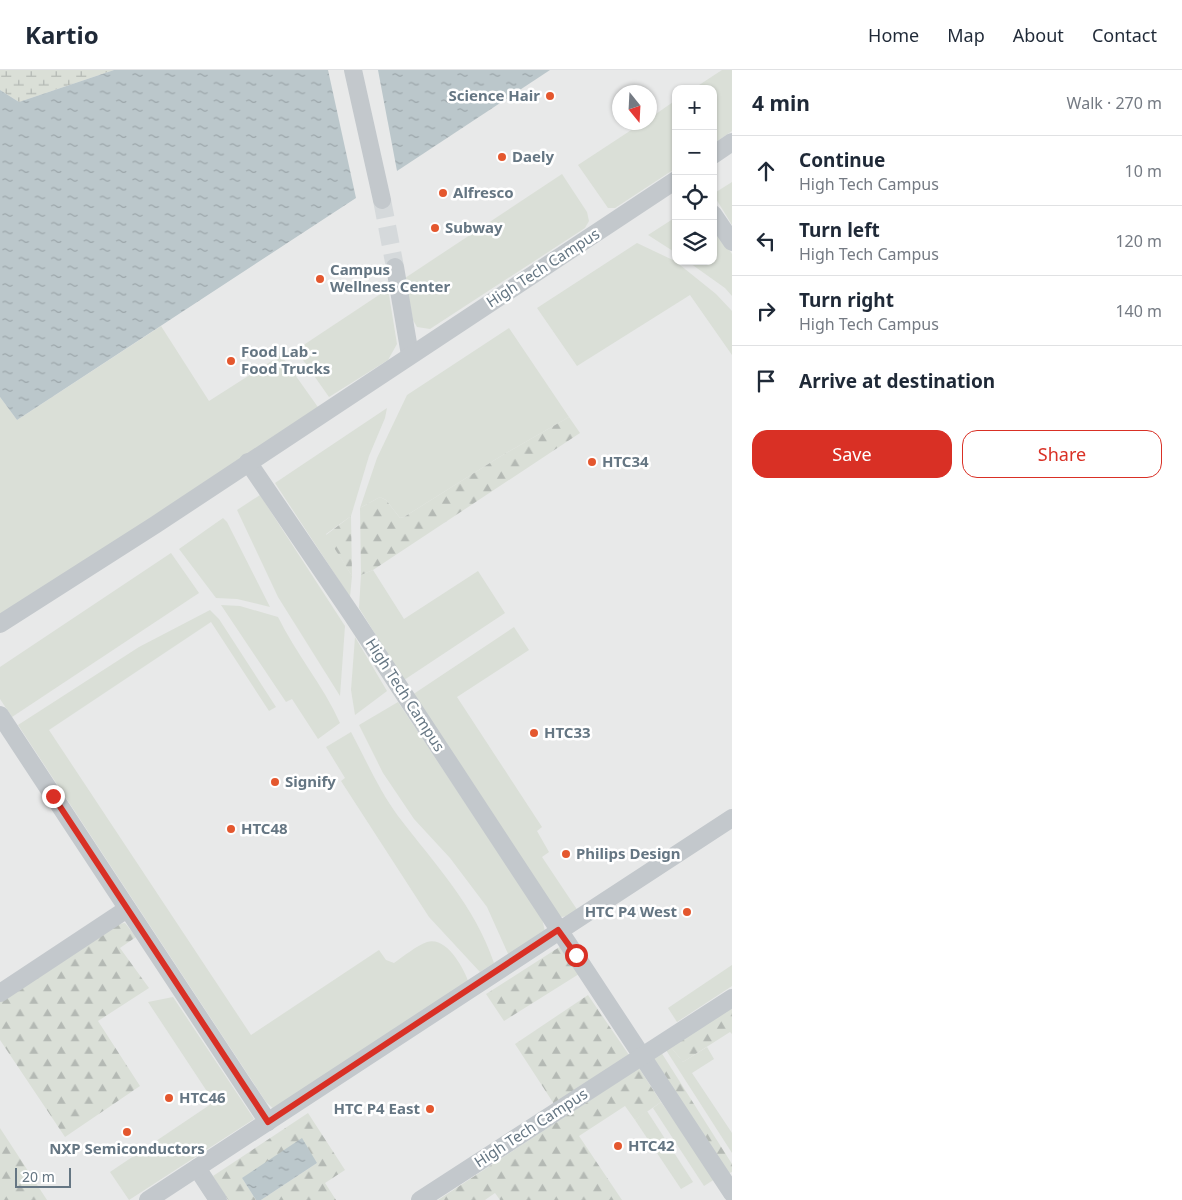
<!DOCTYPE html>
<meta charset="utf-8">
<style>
:root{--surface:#fff;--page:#f2f2f3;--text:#1f2937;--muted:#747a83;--line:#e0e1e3;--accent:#d93025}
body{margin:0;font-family:"Noto Sans",sans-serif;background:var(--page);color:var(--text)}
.controls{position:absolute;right:15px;top:15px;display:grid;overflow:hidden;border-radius:10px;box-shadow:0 1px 4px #0004}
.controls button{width:45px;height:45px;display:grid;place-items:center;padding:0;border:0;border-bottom:1px solid var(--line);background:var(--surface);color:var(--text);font:25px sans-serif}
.compass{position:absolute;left:612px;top:15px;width:45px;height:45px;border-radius:50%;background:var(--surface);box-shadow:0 1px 4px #0004;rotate:162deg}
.scale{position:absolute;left:15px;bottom:12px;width:56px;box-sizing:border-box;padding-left:5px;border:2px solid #657683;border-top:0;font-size:14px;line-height:18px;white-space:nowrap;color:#657683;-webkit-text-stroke:4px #fff;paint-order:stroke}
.stop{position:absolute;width:15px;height:15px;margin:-11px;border:4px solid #d93025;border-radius:50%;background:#fff}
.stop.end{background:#d93025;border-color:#fff;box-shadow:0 1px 5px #0008}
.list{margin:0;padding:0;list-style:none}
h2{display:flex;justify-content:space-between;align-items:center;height:65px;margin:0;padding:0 20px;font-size:21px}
h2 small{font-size:16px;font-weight:400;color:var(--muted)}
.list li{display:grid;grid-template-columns:32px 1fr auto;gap:15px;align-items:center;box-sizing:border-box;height:70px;padding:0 20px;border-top:1px solid var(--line)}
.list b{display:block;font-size:19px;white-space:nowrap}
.list p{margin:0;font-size:16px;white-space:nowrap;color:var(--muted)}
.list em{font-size:16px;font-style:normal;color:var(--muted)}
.actions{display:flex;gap:10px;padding:15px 20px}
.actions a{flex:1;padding:11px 0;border:1px solid var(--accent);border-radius:15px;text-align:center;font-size:18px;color:var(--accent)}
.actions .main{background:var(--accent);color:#fff}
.icon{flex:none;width:28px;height:28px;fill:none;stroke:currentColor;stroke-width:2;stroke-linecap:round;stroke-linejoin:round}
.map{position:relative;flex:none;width:732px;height:1130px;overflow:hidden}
header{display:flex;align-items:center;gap:30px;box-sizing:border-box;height:70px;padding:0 25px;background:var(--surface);border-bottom:1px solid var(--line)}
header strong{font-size:24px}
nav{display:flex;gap:28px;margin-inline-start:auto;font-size:18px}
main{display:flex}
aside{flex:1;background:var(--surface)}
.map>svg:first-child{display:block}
.built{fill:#e8e9e9;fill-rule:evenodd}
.green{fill:#dadfd7}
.forest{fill:url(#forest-firs)}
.wetland{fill:url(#wetland-marsh)}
.water{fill:url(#water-ripples)}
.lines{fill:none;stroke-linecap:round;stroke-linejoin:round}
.minor-tunnel{stroke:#d5d9db;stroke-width:18;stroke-dasharray:18 9;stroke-linecap:butt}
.minor{stroke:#c3c8cc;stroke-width:18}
.route{stroke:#d93025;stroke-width:6}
.poi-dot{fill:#e4572e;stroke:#fff;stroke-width:2}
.labels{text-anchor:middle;stroke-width:5;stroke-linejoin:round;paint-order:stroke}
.poi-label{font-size:15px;font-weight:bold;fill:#657683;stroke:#fff;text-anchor:start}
.street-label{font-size:15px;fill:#657683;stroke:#fff}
</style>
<header>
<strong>Kartio</strong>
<nav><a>Home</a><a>Map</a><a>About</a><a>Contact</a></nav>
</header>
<main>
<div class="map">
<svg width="732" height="1130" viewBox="0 0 732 1130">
<defs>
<pattern id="forest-firs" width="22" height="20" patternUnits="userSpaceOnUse" patternTransform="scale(1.25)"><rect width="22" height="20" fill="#dadfd7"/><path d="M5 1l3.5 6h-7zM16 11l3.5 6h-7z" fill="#b4b9b4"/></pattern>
<pattern id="wetland-marsh" width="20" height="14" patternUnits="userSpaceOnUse" patternTransform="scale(1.25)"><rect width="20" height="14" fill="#dadfd7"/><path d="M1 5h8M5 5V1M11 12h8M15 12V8" fill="none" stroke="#b4b9b4"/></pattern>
<pattern id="water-ripples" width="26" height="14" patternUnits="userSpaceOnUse" patternTransform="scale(1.25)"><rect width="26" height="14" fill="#bbc7cb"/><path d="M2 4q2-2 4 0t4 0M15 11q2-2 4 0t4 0" fill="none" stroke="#9ca6aa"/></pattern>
</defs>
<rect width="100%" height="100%" fill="#fafaf8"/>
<!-- built -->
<path class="built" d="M 0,0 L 732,0 L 732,1130 L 0,1130 ZM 676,19 L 713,19 L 713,191 L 676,191 ZM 620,22 L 650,22 L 650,52 L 620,52 Z"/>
<!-- green -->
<g class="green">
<path d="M 722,0 L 732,0 L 732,61 L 713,74 L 713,19 L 693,19 Z"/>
<path d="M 676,30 L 676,98 L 615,138 L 608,138 L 578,95 L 642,53 L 650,52 L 650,48 Z"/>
<path d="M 562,104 L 587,142 L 589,151 L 585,158 L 430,259 L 417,257 L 413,250 L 405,208 Z"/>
<path d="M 732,112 L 732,155 L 713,124 Z"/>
<path d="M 676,147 L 676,183 L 648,165 Z"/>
<path d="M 713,156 L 732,184 L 732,226 L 725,218 L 687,191 L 713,191 Z"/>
<path d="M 637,173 L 675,191 L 716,224 L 732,241 L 732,285 L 690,225 L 577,296 L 537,238 Z"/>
<path d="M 388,219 L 397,274 L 388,290 L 329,327 L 296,280 Z"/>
<path d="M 161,256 L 209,331 L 281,285 L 320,340 L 0,546 L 0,327 L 17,350 Z"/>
<path d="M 509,258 L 569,347 L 501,386 L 404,447 L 400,448 L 386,430 L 380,427 L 360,438 L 377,388 L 407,325 Z"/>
<path d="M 387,338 L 385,348 L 369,386 L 351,446 L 326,464 L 352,506 L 350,527 L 275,413 Z"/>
<path d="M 260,425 L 345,556 L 340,626 L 278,527 L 237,440 Z"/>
<path d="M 223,448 L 227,452 L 270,537 L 237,529 L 216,528 L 179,479 Z"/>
<path d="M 171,483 L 199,523 L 12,647 L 0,629 L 0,597 Z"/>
<path d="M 373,500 L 404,549 L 478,501 L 505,543 L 404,610 L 359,538 L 361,505 Z"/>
<path d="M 221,535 L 240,536 L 278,547 C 296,584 323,615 340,653 L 318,669 L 292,629 L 286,632 Z"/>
<path d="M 210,540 L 219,549 L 276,637 L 269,641 L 211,552 L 49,660 L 251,965 L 379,880 L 386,890 L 394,893 C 404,886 416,876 427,872 C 447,866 464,899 469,913 L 276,1041 L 266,1032 L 18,655 L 139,577 Z"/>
<path d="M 514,557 L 529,580 L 457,627 L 542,757 L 537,761 L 549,782 L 542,787 L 578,841 L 571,846 L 560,847 L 412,625 Z"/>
<path d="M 355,567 L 387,621 L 355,645 L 351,620 Z"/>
<path d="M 398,632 L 542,848 L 545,862 L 509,886 L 487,837 L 450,788 L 414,749 L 383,703 L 359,655 Z"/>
<path d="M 351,662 C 366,690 379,720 398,746 C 434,793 475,836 494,893 L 480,902 L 429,847 L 341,711 L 345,708 L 326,677 Z"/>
<path d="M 732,895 L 732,916 L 677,952 L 668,938 Z"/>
<path d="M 173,927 L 254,1049 L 129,1130 L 110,1102 L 214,1032 L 148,932 Z"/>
<path d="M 670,976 L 683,992 L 707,977 L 714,989 L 692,1003 L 732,1063 L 732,1083 L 666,980 Z"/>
<path d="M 661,1032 L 715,1109 L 704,1116 L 653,1038 Z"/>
<path d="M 647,1041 L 693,1112 L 681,1119 L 635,1050 Z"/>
</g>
<!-- forest -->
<g class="forest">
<path d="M 569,347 L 580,363 L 373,500 L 361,505 L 360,438 L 380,427 L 386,430 L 400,448 L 404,447 L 501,386 Z"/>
<path d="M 351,446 L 352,506 L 326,465 Z"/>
<path d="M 125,853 L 136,867 L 120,878 L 149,918 L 98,951 L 140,1016 L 65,1067 L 0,970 L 0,930 L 113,855 Z"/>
<path d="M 561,876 L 579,904 L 504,951 L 486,924 Z"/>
<path d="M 588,925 L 629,985 L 554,1034 L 515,974 Z"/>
<path d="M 732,937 L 732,964 L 730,962 L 683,992 L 670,976 Z"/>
<path d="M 661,982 L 732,1094 L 732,1102 L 727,1104 L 651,986 Z"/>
<path d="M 639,998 L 661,1032 L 635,1050 L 625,1036 L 579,1066 L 622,1130 L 500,1130 L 495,1123 L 485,1130 L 438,1130 Z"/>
<path d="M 308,1043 L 345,1100 L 325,1113 L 336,1130 L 261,1130 L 317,1093 L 242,1108 L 256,1130 L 228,1130 L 213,1106 Z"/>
<path d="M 0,1058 L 47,1130 L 0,1130 Z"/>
</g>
<!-- wetland -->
<path class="wetland" d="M 0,0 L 114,0 L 19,32 L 0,20 Z"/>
<!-- water -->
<g class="water">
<path d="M 114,0 L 328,0 L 356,128 L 17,350 L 0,327 L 0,20 L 19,32 Z"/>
<path d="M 378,0 L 550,0 L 397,101 Z"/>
<path d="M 302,1068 L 317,1093 L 261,1130 L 256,1130 L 242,1108 Z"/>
</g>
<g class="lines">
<!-- minor-tunnel -->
<path class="minor-tunnel" d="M 382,130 L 395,197"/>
<!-- minor -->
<g class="minor">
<path d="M 353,0 L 382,130"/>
<path d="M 713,85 L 732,72"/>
<path d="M 713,144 L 732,172"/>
<path d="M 395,197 L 410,285"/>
<path d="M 248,392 L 352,545 L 732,1123"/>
<path d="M 0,554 L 155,455 L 676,110"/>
<path d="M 0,645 L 268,1052"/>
<path d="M 0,923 L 127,839"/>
<path d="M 197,1098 L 218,1130"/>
<path d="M 148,1130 L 732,748"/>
<path d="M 420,1130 L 732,928"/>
</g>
</g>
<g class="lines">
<!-- route -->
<path class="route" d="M 53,726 L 268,1052 L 558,860 L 576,885"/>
</g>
<!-- markers -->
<g class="poi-dot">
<circle cx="550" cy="26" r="5"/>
<circle cx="502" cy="87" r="5"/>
<circle cx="443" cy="123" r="5"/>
<circle cx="435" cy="158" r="5"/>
<circle cx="320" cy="209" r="5"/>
<circle cx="231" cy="291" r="5"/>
<circle cx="592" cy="392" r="5"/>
<circle cx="534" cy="663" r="5"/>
<circle cx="275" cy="712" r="5"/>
<circle cx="231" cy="759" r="5"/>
<circle cx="566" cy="784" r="5"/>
<circle cx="687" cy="842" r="5"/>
<circle cx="169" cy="1028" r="5"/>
<circle cx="430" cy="1039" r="5"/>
<circle cx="127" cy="1062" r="5"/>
<circle cx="618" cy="1076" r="5"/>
</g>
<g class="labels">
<!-- poi labels -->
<g class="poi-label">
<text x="540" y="31" text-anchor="end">Science Hair</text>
<text x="512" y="92">Daely</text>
<text x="453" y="128">Alfresco</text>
<text x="445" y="163">Subway</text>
<text x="330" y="205">Campus<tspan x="330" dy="17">Wellness Center</tspan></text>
<text x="241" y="287">Food Lab -<tspan x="241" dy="17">Food Trucks</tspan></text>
<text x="602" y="397">HTC34</text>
<text x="544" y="668">HTC33</text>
<text x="285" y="717">Signify</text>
<text x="241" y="764">HTC48</text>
<text x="576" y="789">Philips Design</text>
<text x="677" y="847" text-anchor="end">HTC P4 West</text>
<text x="179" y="1033">HTC46</text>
<text x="420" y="1044" text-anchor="end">HTC P4 East</text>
<text x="628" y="1081">HTC42</text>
<text x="127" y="1084" text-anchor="middle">NXP Semiconductors</text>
</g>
<!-- street labels -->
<g class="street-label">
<text transform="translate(543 198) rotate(-33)" y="5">High Tech Campus</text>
<text transform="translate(405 625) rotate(57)" y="5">High Tech Campus</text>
<text transform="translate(531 1058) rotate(-33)" y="5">High Tech Campus</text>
</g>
</g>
</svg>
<div class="controls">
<button>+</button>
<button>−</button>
<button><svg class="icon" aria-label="locate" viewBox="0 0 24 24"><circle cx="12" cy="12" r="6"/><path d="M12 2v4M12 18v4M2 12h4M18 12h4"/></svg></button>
<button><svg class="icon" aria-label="layers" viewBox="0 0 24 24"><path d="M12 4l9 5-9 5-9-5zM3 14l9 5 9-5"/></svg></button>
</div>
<svg class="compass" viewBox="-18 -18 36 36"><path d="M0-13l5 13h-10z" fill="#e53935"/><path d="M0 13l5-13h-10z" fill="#747a83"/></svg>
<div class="scale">20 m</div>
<div class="stop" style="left:576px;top:885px"></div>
<div class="stop end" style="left:53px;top:726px"></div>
</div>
<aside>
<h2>4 min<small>Walk · 270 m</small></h2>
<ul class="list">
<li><svg class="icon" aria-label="ahead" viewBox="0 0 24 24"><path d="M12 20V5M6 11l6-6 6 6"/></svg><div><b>Continue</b><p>High Tech Campus</p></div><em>10 m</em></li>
<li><svg class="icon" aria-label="left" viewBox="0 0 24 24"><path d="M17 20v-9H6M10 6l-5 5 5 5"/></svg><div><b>Turn left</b><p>High Tech Campus</p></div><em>120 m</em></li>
<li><svg class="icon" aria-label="right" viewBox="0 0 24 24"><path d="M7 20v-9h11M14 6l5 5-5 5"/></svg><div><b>Turn right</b><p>High Tech Campus</p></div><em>140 m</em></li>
<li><svg class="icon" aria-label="arrive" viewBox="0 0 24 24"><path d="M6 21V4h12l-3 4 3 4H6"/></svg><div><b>Arrive at destination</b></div></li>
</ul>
<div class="actions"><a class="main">Save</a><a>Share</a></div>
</aside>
</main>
